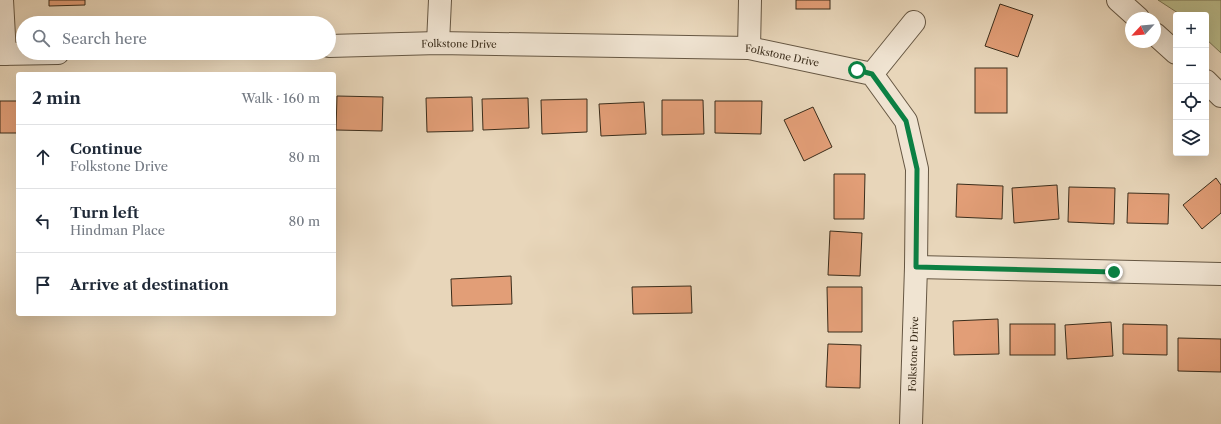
<!DOCTYPE html>
<meta charset="utf-8">
<style>
:root{--surface:#fff;--page:#f6f6f7;--text:#1f2937;--muted:#747a83;--line:#e0e1e3}
body{margin:0;font-family:"Libre Caslon Text",serif;background:var(--page);color:var(--text)}
.controls{position:absolute;right:12px;top:12px;display:grid;overflow:hidden;border-radius:4px;box-shadow:0 4px 16px #0002}
.controls button{width:36px;height:36px;display:grid;place-items:center;padding:0;border:0;border-bottom:1px solid var(--line);background:var(--surface);color:var(--text);font:20px sans-serif}
.compass{position:absolute;left:1125px;top:12px;width:36px;height:36px;border-radius:50%;background:var(--surface);box-shadow:0 4px 16px #0002;rotate:244deg}
.stop{position:absolute;width:12px;height:12px;margin:-9px;border:3px solid #0b8043;border-radius:50%;background:#fff}
.stop.end{background:#0b8043;border-color:#fff;box-shadow:0 1px 4px #0008}
.list{margin:0;padding:0;list-style:none}
h2{display:flex;justify-content:space-between;align-items:center;height:52px;margin:0;padding:0 16px;font-size:17px}
h2 small{font-size:13px;font-weight:400;color:var(--muted)}
.list li{display:grid;grid-template-columns:26px 1fr auto;gap:12px;align-items:center;box-sizing:border-box;height:64px;padding:0 16px;border-top:1px solid var(--line)}
.list b{display:block;font-size:15px;white-space:nowrap}
.list p{margin:0;font-size:13px;white-space:nowrap;color:var(--muted)}
.list em{font-size:13px;font-style:normal;color:var(--muted)}
.icon{flex:none;width:22px;height:22px;fill:none;stroke:currentColor;stroke-width:2;stroke-linecap:round;stroke-linejoin:round}
.map{position:relative;flex:none;width:1221px;height:424px;overflow:hidden}
.search{position:absolute;background:var(--surface);box-shadow:0 4px 16px #0002;left:16px;top:16px;width:320px;height:44px;display:flex;align-items:center;gap:10px;box-sizing:border-box;padding:0 14px;border-radius:22px;color:var(--muted);font-size:15px}
.panel{position:absolute;background:var(--surface);box-shadow:0 4px 16px #0002;left:16px;top:72px;width:320px;height:244px;border-radius:4px}
.map>svg:first-child{display:block}
.green{fill:#babc8c;stroke:#7a7454}
.building{fill:#e29e77;stroke:#3b2d1b}
.lines{fill:none;stroke-linecap:round;stroke-linejoin:round}
.minor-casing{stroke:#665743;stroke-width:24}
.minor{stroke:#f0e4d2;stroke-width:22}
.route{stroke:#0b8043;stroke-width:5}
.labels{text-anchor:middle;stroke-width:3;stroke-linejoin:round;paint-order:stroke}
.street-label{font-size:10px;fill:#3b2d1b;stroke:#f0e4d2}
</style>
<div class="map">
<svg width="1221" height="424" viewBox="0 0 1221 424">
<rect width="100%" height="100%" fill="#e8d6ba"/>
<filter id="stains"><feTurbulence type="fractalNoise" baseFrequency=".005" numOctaves="4"/><feColorMatrix values="0 0 0 0 .2 0 0 0 0 .09 0 0 0 0 .02 0 0 0 .5 -.17"/></filter>
<radialGradient id="worn" r=".72"><stop offset=".6" stop-color="#630" stop-opacity="0"/><stop offset="1" stop-color="#630" stop-opacity=".3"/></radialGradient>
<!-- green -->
<path class="green" d="M 1158,0 L 1221,0 L 1221,53 L 1206,39 L 1206,15 L 1181,15 Z"/>
<!-- building -->
<g class="building">
<path d="M 49,0 L 85,0 L 85,5 L 49,6 Z"/>
<rect x="796" y="0" width="34" height="9"/>
<path d="M 1000,4 L 1033,15 L 1018,57 L 985,46 Z"/>
<rect x="975" y="68" width="32" height="45"/>
<path d="M 337,96 L 383,97 L 382,131 L 336,130 Z"/>
<path d="M 472,97 L 473,131 L 427,132 L 426,98 Z"/>
<path d="M 528,98 L 529,128 L 483,130 L 482,99 Z"/>
<path d="M 587,99 L 587,132 L 542,134 L 541,100 Z"/>
<path d="M 662,100 L 703,100 L 704,134 L 662,135 Z"/>
<rect x="0" y="101" width="18" height="32"/>
<path d="M 715,101 L 762,101 L 761,134 L 715,133 Z"/>
<path d="M 644,102 L 646,134 L 601,136 L 599,104 Z"/>
<path d="M 813,107 L 832,147 L 804,161 L 784,120 Z"/>
<path d="M 834,174 L 865,174 L 864,219 L 834,219 Z"/>
<path d="M 1216,178 L 1221,185 L 1221,213 L 1202,229 L 1183,205 Z"/>
<path d="M 957,184 L 1003,186 L 1002,219 L 956,217 Z"/>
<path d="M 1057,185 L 1059,219 L 1014,223 L 1012,188 Z"/>
<path d="M 1069,187 L 1115,188 L 1114,224 L 1068,222 Z"/>
<path d="M 1128,193 L 1169,194 L 1168,224 L 1127,223 Z"/>
<path d="M 830,231 L 862,233 L 860,276 L 828,275 Z"/>
<path d="M 511,276 L 512,304 L 452,306 L 451,279 Z"/>
<path d="M 691,286 L 692,313 L 633,314 L 632,287 Z"/>
<path d="M 827,287 L 862,287 L 862,332 L 828,332 Z"/>
<path d="M 998,319 L 999,354 L 954,355 L 953,321 Z"/>
<path d="M 1111,322 L 1113,356 L 1067,359 L 1065,325 Z"/>
<rect x="1010" y="324" width="45" height="31"/>
<path d="M 1123,324 L 1167,325 L 1167,355 L 1123,354 Z"/>
<path d="M 1178,338 L 1221,339 L 1221,372 L 1178,371 Z"/>
<path d="M 828,344 L 861,345 L 860,388 L 826,387 Z"/>
</g>
<g class="lines">
<defs>
<g id="minor">
<path d="M 2,0 L 5,54"/>
<path d="M 1118,0 L 1138,18"/>
<path d="M 1155,34 L 1176,53"/>
<path d="M 438,43 L 440,0"/>
<path id="s1" d="M 329,46 L 438,43 L 749,48 L 872,74 L 906,121 L 917,169 L 916,267 L 911,424"/>
<path d="M 749,48 L 750,0"/>
<path d="M 0,54 L 58,53"/>
<path d="M 872,74 L 914,22"/>
<path d="M 1206,81 L 1221,96"/>
<path d="M 916,267 L 1221,274"/>
</g>
</defs>
<!-- minor casing -->
<use href="#minor" class="minor-casing"/>
<!-- minor -->
<use href="#minor" class="minor"/>
</g>
<g class="lines">
<!-- route -->
<path class="route" d="M 857,70 L 872,74 L 906,121 L 917,169 L 916,267 L 1114,272"/>
</g>
<g class="labels">
<!-- street labels -->
<g class="street-label">
<text dy="4" stroke="none"><textPath href="#s1" startOffset="130">Folkstone Drive</textPath></text>
<text dy="4" stroke="none"><textPath href="#s1" startOffset="454">Folkstone Drive</textPath></text>
<text transform="translate(913 354) rotate(-88)" y="4">Folkstone Drive</text>
</g>
</g>
<rect width="100%" height="100%" filter="url(#stains)"/>
<rect width="100%" height="100%" fill="url(#worn)"/>
</svg>
<div class="controls">
<button>+</button>
<button>−</button>
<button><svg class="icon" aria-label="locate" viewBox="0 0 24 24"><circle cx="12" cy="12" r="6"/><path d="M12 2v4M12 18v4M2 12h4M18 12h4"/></svg></button>
<button><svg class="icon" aria-label="layers" viewBox="0 0 24 24"><path d="M12 4l9 5-9 5-9-5zM3 14l9 5 9-5"/></svg></button>
</div>
<svg class="compass" viewBox="-18 -18 36 36"><path d="M0-13l5 13h-10z" fill="#e53935"/><path d="M0 13l5-13h-10z" fill="#747a83"/></svg>
<div class="stop" style="left:857px;top:70px"></div>
<div class="stop end" style="left:1114px;top:272px"></div>
<div class="search"><svg class="icon" aria-label="search" viewBox="0 0 24 24"><circle cx="10" cy="10" r="6"/><path d="M15 15l6 6"/></svg>Search here</div>
<section class="panel">
<h2>2 min<small>Walk · 160 m</small></h2>
<ul class="list">
<li><svg class="icon" aria-label="ahead" viewBox="0 0 24 24"><path d="M12 20V5M6 11l6-6 6 6"/></svg><div><b>Continue</b><p>Folkstone Drive</p></div><em>80 m</em></li>
<li><svg class="icon" aria-label="left" viewBox="0 0 24 24"><path d="M17 20v-9H6M10 6l-5 5 5 5"/></svg><div><b>Turn left</b><p>Hindman Place</p></div><em>80 m</em></li>
<li><svg class="icon" aria-label="arrive" viewBox="0 0 24 24"><path d="M6 21V4h12l-3 4 3 4H6"/></svg><div><b>Arrive at destination</b></div></li>
</ul>
</section>
</div>
